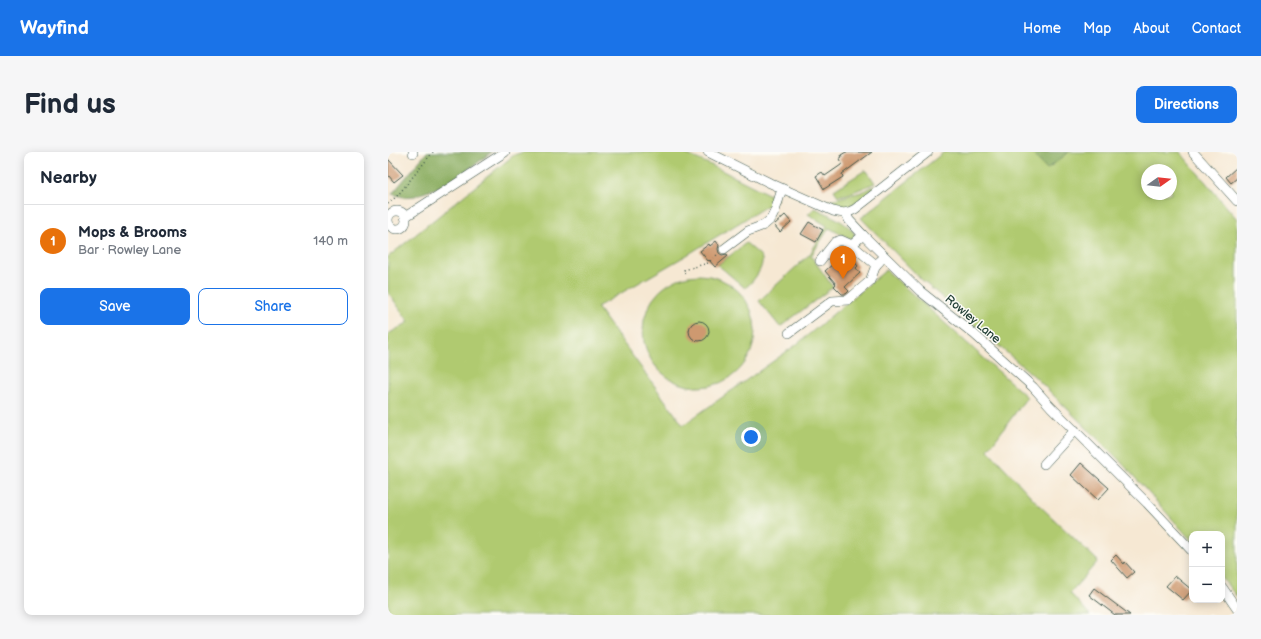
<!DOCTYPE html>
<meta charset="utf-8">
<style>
:root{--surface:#fff;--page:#f6f6f7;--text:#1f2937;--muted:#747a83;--line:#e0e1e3;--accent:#1a73e8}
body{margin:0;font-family:"Balsamiq Sans",sans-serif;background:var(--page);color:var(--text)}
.controls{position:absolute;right:12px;bottom:12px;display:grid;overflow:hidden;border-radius:8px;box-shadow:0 2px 10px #0003}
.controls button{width:36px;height:36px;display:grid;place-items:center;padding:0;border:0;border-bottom:1px solid var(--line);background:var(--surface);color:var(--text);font:20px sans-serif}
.compass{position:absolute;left:753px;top:12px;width:36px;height:36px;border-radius:50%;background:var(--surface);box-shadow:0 2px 10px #0003;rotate:75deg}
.you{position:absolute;left:363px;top:285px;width:14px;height:14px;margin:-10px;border:3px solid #fff;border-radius:50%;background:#1a73e8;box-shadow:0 0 0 6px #1a73e833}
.badge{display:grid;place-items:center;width:26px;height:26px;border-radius:50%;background:var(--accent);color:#fff;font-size:13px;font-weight:700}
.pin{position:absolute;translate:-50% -33px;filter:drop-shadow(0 1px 2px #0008)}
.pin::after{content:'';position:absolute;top:21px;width:14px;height:12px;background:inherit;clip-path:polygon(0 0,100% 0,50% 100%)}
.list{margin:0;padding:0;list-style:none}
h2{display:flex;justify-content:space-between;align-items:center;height:52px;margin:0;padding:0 16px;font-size:17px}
h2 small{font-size:13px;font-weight:400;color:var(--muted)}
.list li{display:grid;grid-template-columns:26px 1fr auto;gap:12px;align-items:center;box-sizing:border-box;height:72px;padding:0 16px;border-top:1px solid var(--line)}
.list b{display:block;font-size:15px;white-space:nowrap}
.list p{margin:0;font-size:13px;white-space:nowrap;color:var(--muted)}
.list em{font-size:13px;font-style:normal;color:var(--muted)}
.actions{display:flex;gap:8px;padding:12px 16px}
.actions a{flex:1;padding:9px 0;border:1px solid var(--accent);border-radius:8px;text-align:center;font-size:14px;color:var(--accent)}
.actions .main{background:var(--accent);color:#fff}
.map{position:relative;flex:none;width:849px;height:463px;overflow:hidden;border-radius:8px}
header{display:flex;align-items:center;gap:24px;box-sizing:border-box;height:56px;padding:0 20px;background:var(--accent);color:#fff}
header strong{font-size:19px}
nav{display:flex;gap:22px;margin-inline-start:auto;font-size:14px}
.intro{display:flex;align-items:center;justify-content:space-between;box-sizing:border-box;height:96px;padding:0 24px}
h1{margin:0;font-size:28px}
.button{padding:10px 18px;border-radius:8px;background:var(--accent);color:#fff;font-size:14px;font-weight:700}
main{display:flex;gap:24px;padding:0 24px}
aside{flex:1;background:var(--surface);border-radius:8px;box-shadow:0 2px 10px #0003}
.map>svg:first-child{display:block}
.green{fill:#b0ca70;stroke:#688452;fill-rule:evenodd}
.forest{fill:#8cae62;stroke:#56764b}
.building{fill:#ce9970}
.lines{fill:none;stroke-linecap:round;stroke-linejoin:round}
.minor-casing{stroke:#3f574c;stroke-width:10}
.path{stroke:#3f574c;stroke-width:1.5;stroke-dasharray:1 3;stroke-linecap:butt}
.minor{stroke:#fff;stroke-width:9}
.labels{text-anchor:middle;stroke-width:3;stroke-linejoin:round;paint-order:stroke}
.street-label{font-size:12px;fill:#1f3d34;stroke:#fdfcf7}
</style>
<header>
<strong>Wayfind</strong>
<nav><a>Home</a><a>Map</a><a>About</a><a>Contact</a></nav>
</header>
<div class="intro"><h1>Find us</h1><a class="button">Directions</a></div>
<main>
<aside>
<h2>Nearby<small></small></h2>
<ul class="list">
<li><span class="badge" style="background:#e8710a">1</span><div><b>Mops &amp; Brooms</b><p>Bar · Rowley Lane</p></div><em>140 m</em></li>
</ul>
<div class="actions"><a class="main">Save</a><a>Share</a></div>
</aside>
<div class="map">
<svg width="849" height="463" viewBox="0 0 849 463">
<rect width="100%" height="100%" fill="#fdfcf7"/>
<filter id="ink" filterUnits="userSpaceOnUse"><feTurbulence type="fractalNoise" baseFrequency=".025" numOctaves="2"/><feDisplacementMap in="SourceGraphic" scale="8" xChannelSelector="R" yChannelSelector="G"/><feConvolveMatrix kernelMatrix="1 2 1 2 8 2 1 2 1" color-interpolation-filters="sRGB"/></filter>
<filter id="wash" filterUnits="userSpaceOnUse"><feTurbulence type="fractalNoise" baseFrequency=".012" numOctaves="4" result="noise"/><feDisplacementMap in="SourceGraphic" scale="16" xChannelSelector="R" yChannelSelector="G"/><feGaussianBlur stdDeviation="0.9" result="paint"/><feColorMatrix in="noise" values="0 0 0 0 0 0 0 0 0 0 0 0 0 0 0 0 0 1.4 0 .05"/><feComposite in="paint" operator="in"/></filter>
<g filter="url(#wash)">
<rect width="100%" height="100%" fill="#f6e8d3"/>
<!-- green -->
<g class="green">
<path d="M 135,0 L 293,0 L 323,13 L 390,47 L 299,103 L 209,155 L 295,273 L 408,193 L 498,118 L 639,245 L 600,298 L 652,354 L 710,409 L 682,441 L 702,463 L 0,463 L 0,182 L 21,170 L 0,140 L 0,105 L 126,3 Z"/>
<path d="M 556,0 L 643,0 L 659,17 L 681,0 L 792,0 L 849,67 L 849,445 L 834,426 L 834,382 L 804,382 L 804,389 L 731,308 L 646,224 L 535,129 L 473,66 ZM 759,18 L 783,18 L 783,42 L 759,42 Z"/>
<path d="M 476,19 L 479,19 L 487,31 L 460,42 L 450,44 L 446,38 Z"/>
<path d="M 488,33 L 488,35 C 480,41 465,56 455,56 C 449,56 444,54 439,52 L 439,49 L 474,40 Z"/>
<path d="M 427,56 C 438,61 465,73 467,84 L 462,87 L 441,76 L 423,104 L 445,135 L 392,175 L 371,149 L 422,102 L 439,74 L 420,62 Z"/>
<path d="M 358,91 L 373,104 C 378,114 365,130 357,136 L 330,113 Z"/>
<circle cx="311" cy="179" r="56"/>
</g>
<!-- forest -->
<g class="forest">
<path d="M 39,0 L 104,0 L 84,15 L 54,34 L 27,44 L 16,45 L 4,42 Z"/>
<path d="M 643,0 L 681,0 L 659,17 Z"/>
</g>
<g id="blocks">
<!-- building -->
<g class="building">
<path d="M 458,0 L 484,0 L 454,22 L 455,25 L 436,37 L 428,24 L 434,20 L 437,24 L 453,13 L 454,11 L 451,7 L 454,5 L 453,3 Z"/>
<path d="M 0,7 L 15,23 L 6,30 L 0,23 Z"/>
<path d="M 849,15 L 849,26 L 843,31 L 838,25 Z"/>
<path d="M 397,63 L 403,70 L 392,80 L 386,73 Z"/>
<path d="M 421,70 L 435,78 L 428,90 L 413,82 Z"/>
<path d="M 328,89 L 331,93 L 330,97 L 331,101 L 334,103 L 339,102 L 340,104 L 327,115 L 321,108 L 320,109 L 312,99 L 321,92 L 322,94 Z"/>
<path d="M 456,102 L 460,107 L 462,105 L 470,114 L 468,116 L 472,121 L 457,135 L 461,139 L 458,142 L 454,142 L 446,134 L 448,132 L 437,119 Z"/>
<circle cx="311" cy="179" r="10"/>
<path d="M 693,311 L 721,336 L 710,348 L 683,323 Z"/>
<path d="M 728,403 L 736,412 L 737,410 L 746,420 L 739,426 L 723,408 Z"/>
<path d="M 787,424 L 804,438 L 795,448 L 778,434 Z"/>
<path d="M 706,436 L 742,463 L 727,463 L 701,443 Z"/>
</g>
</g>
</g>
<g filter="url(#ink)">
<use href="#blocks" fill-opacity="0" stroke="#3f574c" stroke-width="1"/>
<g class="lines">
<defs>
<g id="minor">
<path d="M 25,0 L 25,1"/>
<path d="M 320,0 L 382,31 L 445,59 C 454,61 459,62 467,57 L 540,0"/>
<path d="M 805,0 L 849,49"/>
<circle cx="9" cy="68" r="9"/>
<path d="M 458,61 L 461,68 L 475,83 L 532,139 L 586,182 L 645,235 L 663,255 L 759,351 L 804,399"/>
<path d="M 17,65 L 117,0"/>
<path d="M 475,83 L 464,93 L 488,113 L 492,109"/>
<path d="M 336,97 L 360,79 L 376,73 L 383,67 L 387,59 L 394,37"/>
<path d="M 432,109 L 447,90 L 453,88 L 464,93"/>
<path d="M 401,181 L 444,149 L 460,148 L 482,129 L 488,113"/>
<path d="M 656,312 L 687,278"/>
<path d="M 834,435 L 849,457"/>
</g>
</defs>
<!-- minor casing -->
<use href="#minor" class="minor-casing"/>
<!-- path -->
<g class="path">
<path d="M 0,52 L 10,43 L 45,0"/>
<path d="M 297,122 L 296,118 L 320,111 L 330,102"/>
</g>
<!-- minor -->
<use href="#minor" class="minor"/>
</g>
</g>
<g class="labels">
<!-- street labels -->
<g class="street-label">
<text transform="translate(585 167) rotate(40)" y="4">Rowley Lane</text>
</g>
</g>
</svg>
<div class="controls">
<button>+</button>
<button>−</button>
</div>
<svg class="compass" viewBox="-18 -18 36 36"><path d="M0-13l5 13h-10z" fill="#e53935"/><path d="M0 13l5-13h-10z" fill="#747a83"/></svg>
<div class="you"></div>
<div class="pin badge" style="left:455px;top:127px;background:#e8710a">1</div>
</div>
</main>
